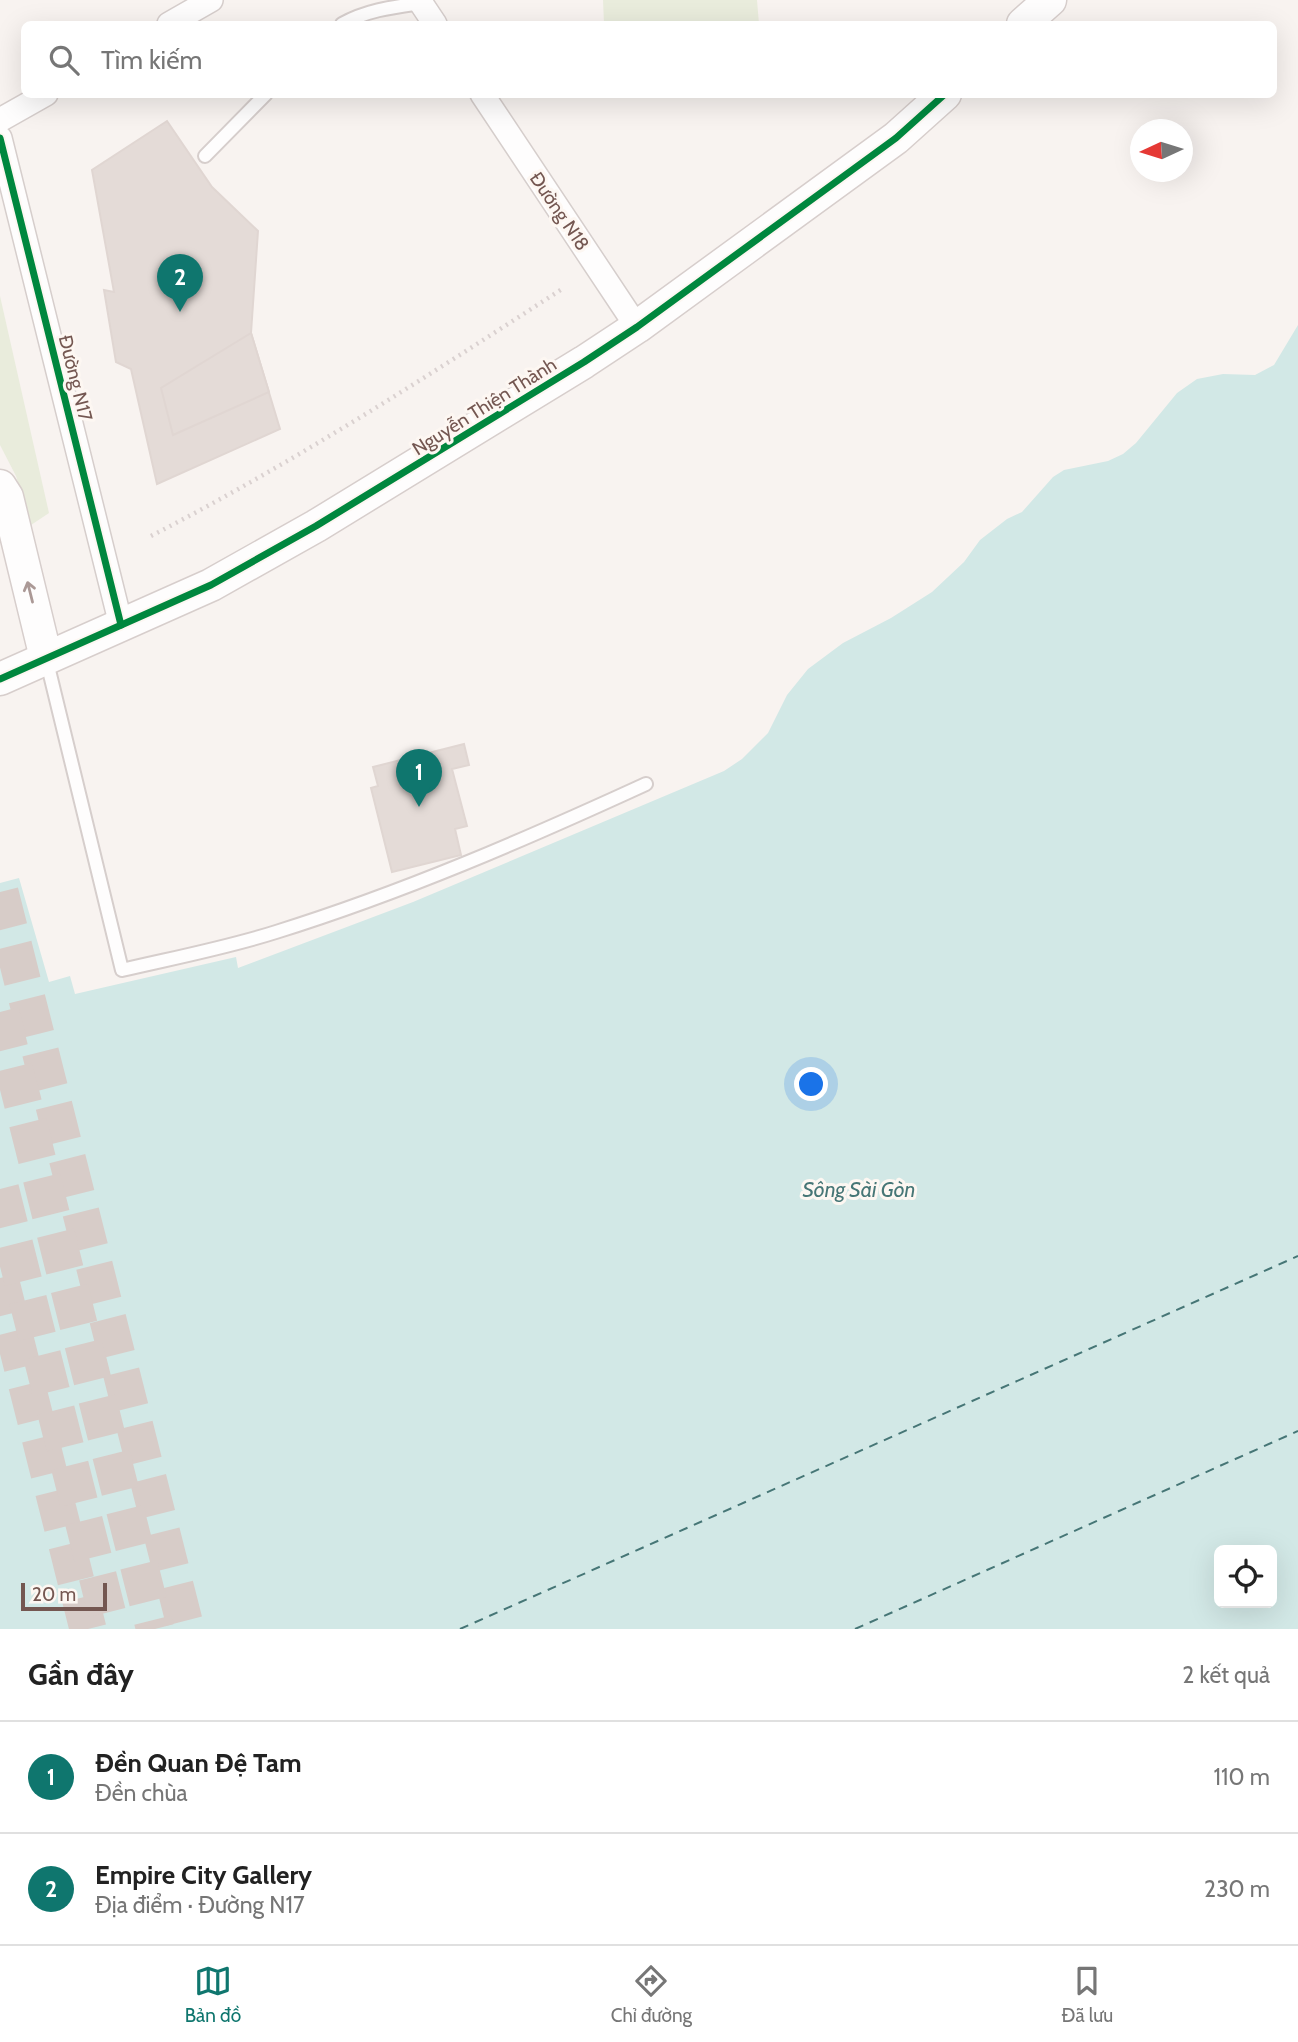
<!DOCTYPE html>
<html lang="vi">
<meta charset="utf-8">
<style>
:root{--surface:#fff;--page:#f2f2f2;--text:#222;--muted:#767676;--line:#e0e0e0;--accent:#0f766e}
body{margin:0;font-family:Cabin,sans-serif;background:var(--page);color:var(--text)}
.controls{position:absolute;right:21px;bottom:21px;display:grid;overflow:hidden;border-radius:10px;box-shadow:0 7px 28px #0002}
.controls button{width:63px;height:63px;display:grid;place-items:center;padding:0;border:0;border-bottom:2px solid var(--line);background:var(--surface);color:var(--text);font:35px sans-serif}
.compass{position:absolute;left:1130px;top:119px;width:63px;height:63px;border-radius:50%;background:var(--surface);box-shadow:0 7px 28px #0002;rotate:266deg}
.scale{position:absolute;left:21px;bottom:18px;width:86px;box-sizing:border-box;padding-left:7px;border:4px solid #745751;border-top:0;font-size:19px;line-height:24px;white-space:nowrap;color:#745751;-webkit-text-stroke:5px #fdf7f2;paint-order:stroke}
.you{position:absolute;left:812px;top:1085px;width:24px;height:24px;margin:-18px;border:5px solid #fff;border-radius:50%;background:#1a73e8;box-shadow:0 0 0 10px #1a73e833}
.badge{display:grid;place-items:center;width:46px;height:46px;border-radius:50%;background:var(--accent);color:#fff;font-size:23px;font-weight:700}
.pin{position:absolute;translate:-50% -58px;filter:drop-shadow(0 2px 4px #0008)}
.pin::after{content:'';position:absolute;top:37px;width:24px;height:21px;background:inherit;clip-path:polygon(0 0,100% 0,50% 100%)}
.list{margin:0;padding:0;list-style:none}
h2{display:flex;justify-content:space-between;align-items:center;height:91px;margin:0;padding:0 28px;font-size:30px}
h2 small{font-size:23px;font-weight:400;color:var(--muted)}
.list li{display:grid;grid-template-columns:46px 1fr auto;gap:21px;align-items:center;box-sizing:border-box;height:112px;padding:0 28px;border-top:2px solid var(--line)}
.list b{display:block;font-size:26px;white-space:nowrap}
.list p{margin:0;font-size:23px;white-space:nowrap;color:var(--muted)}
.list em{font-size:23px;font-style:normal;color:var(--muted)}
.icon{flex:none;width:38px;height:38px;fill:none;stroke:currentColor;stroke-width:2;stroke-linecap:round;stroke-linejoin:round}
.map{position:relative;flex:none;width:1298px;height:1629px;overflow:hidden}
.search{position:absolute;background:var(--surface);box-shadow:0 7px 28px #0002;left:21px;right:21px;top:21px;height:77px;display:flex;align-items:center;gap:18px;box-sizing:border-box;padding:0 24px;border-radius:10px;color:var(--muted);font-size:26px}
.sheet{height:315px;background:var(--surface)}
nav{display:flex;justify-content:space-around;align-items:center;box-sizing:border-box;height:98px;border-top:2px solid var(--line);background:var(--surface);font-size:19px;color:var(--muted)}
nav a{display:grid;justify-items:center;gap:4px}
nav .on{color:var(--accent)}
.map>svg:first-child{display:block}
.green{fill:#e9ecdc}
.water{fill:#d2e8e6;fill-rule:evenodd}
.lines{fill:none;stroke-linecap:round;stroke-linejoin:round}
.ferry{stroke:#467676;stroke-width:2;stroke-dasharray:9 7;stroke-linecap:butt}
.building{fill:#e4dbd7;stroke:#e0d6d2;stroke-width:2}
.primary-tunnel{stroke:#d7ccc8;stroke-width:37;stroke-dasharray:37 18;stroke-linecap:butt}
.highway-tunnel{stroke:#d7ccc8;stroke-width:38;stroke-dasharray:38 19;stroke-linecap:butt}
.lane-casing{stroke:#d6cecc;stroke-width:16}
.street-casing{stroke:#d6cecc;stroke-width:26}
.secondary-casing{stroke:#d7cecc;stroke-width:35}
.path{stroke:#dad1d0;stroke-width:4.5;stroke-dasharray:2 5;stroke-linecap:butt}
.lane{stroke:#fefdfd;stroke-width:12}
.street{stroke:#fefdfd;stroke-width:23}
.secondary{stroke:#fefdfd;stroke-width:32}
.cycleway-casing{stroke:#fdf7f2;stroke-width:11}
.cycleway{stroke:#00873e;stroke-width:7}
.oneway{stroke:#ab9996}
.labels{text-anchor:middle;stroke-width:6;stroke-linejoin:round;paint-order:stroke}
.street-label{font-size:19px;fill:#745751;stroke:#fdf7f2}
.water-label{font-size:21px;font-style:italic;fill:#467676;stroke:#fdf7f2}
</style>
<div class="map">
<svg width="1298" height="1629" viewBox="0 0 1298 1629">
<rect width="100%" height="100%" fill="#f8f3f0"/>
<!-- green -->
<g class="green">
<path d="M 603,0 L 757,0 L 759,24 L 604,24 Z"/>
<path d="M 0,296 L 49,513 L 31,525 L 16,476 L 0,445 Z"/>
</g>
<!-- water -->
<path class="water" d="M 1298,325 L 1298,1629 L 0,1629 L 0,883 L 19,878 L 49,982 L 70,976 L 75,994 L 236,957 L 238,968 L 413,902 L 724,771 L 742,759 L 768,733 L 787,695 L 808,669 L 843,643 L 891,618 L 932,592 L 964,562 L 980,540 L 1007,519 L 1022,512 L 1053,477 L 1064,470 L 1108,461 L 1123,454 L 1136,443 L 1177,393 L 1197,379 L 1223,374 L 1255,375 L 1274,365 ZM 1219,1550 L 1272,1550 L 1272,1603 L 1219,1603 Z"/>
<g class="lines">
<!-- ferry -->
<g class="ferry">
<path d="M 460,1629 L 1298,1256"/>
<path d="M 855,1629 L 1298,1431"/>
</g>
</g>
<!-- building -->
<g class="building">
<path d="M 167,121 L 212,187 L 258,231 L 251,333 L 280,429 L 157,484 L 131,369 L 116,362 L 104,290 L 114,292 L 92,170 Z"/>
<path d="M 251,333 L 269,392 L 173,435 L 161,388 Z"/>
<path d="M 464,744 L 469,765 L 452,769 L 467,826 L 455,829 L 461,855 L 392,872 L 371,788 L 378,786 L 373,767 Z"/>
</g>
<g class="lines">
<!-- primary-tunnel -->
<g class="primary-tunnel">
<path d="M 0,892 L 186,1629"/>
<path d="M 0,1278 L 88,1629"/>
</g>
<!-- highway-tunnel -->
<g class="highway-tunnel">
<path d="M 0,1012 L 155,1629"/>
<path d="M 0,1189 L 111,1629"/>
</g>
<defs>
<g id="lane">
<path d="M 342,24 C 367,10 393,7 421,3"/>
<path d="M 205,156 L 266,94"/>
<path d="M 46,658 L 122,970 C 173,958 226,948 276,932 C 404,892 524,840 646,784"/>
</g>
<g id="street">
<path d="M 419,0 L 435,24"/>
<path d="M 169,24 L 211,0"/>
<path d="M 482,94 L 637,327"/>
<path d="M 0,120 L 46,94"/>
<path d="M 0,138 L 121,625"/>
</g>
<g id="secondary">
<path d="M 1023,24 L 1050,0"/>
<path d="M 0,486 L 7,497 L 46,658"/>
<path d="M 0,679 L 211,585 L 316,526 L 584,362 L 637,327 L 896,138 L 945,94"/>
</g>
</defs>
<!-- lane casing -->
<use href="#lane" class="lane-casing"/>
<!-- street casing -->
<use href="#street" class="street-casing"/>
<!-- secondary casing -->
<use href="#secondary" class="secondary-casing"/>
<!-- path -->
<path class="path" d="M 151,536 C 293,463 428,376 562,289"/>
<!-- lane -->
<use href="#lane" class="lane"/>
<!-- street -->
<use href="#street" class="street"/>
<!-- secondary -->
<use href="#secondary" class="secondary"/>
<defs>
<g id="cycleway">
<path d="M 0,138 L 121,625"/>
<path d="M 0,679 L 211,585 L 316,526 L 584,362 L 637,327 L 896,138 L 945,94"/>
</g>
</defs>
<!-- cycleway casing -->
<use href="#cycleway" class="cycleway-casing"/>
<!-- cycleway -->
<use href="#cycleway" class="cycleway"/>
</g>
<!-- one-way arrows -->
<defs><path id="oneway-shaft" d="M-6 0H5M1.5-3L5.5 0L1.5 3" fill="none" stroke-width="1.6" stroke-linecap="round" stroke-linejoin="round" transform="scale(1.75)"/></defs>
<use class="oneway" href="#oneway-shaft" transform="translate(30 592) rotate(-104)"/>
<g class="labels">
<!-- street labels -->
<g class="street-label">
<text transform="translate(560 211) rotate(56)" y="7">Đường N18</text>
<text transform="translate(76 378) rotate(76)" y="7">Đường N17</text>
<text transform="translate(484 406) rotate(-32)" y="7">Nguyễn Thiện Thành</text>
</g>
<!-- water labels -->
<g class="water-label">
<text x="859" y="1197">Sông Sài Gòn</text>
</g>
</g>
</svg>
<div class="controls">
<button><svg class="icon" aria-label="locate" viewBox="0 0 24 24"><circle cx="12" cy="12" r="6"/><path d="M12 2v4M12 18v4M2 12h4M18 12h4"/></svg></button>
</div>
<svg class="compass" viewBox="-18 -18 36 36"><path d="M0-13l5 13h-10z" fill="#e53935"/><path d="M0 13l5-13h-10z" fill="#767676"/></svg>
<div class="scale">20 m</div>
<div class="you"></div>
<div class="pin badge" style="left:419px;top:807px">1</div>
<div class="pin badge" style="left:180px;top:312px">2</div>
<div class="search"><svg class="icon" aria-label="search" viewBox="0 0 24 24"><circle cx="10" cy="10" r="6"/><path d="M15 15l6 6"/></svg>Tìm kiếm</div>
</div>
<section class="sheet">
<h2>Gần đây<small>2 kết quả</small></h2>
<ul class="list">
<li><span class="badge">1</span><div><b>Đền Quan Đệ Tam</b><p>Đền chùa</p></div><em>110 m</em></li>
<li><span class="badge">2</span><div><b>Empire City Gallery</b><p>Địa điểm · Đường N17</p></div><em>230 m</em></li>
</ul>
</section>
<nav>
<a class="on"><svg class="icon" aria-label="map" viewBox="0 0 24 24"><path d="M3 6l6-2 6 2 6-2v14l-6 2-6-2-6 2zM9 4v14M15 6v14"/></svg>Bản đồ</a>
<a><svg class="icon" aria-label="directions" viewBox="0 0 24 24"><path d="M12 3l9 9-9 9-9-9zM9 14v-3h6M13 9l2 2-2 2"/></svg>Chỉ đường</a>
<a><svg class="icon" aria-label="saved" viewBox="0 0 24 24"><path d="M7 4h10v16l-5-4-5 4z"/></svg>Đã lưu</a>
</nav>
